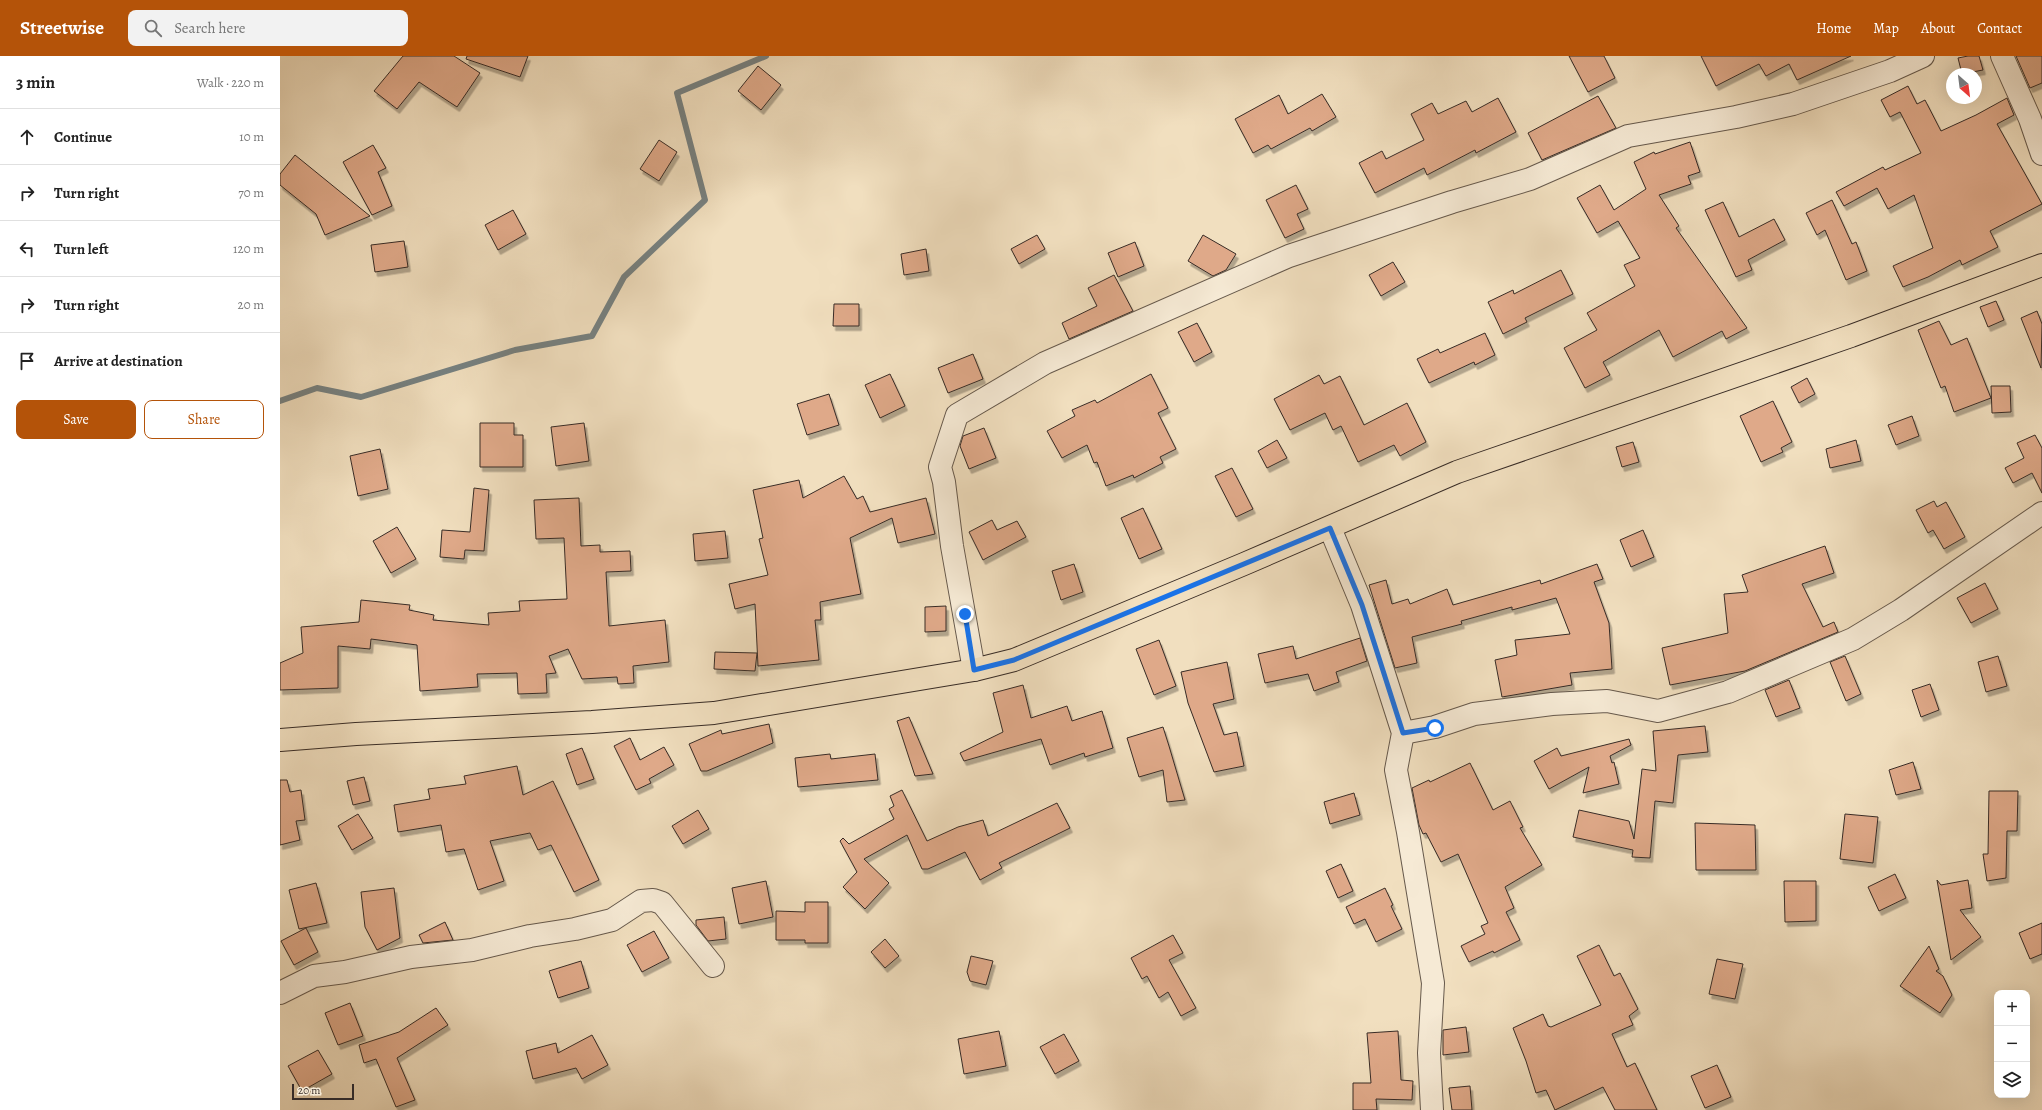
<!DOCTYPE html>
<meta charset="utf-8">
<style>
:root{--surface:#fff;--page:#f2f2f2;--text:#222;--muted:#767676;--line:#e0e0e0;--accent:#b45309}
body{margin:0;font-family:Alegreya,serif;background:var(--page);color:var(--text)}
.controls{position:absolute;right:12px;bottom:12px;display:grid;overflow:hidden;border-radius:8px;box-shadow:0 4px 16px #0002}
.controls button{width:36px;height:36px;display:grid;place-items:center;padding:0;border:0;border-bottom:1px solid var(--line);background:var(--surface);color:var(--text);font:20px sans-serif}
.compass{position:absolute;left:1666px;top:12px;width:36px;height:36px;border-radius:50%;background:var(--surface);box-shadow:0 4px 16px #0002;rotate:152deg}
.scale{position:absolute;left:12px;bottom:10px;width:62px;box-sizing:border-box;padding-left:4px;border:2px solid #382c26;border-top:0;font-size:11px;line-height:14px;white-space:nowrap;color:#382c26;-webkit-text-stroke:3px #f6ead5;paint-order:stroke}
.stop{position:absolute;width:12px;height:12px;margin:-9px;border:3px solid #1a73e8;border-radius:50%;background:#fff}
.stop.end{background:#1a73e8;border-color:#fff;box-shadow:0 1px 4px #0008}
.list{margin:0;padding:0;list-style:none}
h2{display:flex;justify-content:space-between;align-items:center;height:52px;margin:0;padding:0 16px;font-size:17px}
h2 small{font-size:13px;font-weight:400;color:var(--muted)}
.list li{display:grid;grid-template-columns:26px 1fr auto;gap:12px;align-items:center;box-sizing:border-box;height:56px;padding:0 16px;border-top:1px solid var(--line)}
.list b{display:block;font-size:15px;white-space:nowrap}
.list em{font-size:13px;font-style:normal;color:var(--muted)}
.actions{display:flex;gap:8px;padding:12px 16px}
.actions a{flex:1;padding:9px 0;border:1px solid var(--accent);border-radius:8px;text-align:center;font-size:14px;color:var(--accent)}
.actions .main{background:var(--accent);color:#fff}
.icon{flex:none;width:22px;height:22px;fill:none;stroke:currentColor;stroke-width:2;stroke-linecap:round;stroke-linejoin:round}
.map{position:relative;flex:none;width:1762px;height:1054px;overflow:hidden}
header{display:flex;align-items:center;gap:24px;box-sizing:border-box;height:56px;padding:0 20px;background:var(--accent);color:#fff}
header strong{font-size:19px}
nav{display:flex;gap:22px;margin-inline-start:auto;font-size:14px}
.search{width:280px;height:36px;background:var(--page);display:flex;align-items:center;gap:10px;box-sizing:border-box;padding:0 14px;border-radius:8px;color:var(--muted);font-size:15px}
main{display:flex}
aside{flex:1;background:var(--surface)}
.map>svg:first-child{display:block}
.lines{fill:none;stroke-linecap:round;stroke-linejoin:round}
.stream{stroke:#768181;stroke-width:6}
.building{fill:#dfa989;stroke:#382c26;filter:url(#shadow)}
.minor-casing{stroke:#66594c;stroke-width:24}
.major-casing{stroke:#382c26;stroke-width:24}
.minor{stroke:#f6ead5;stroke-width:22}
.major{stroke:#f1dfbf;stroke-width:22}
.route{stroke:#1a73e8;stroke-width:5}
</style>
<header>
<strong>Streetwise</strong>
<div class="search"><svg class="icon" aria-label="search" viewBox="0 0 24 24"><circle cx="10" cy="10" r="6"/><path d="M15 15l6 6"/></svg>Search here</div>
<nav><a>Home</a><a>Map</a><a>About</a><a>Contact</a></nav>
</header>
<main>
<aside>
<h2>3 min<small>Walk · 220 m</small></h2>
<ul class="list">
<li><svg class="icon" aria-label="ahead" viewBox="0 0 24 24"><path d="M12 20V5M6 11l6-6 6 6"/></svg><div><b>Continue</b></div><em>10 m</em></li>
<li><svg class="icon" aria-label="right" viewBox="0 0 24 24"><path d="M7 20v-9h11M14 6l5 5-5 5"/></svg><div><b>Turn right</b></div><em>70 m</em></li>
<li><svg class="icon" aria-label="left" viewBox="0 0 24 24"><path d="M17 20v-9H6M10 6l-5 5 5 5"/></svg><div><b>Turn left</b></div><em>120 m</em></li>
<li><svg class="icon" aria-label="right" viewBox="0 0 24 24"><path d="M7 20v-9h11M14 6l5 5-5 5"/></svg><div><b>Turn right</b></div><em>20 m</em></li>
<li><svg class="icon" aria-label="arrive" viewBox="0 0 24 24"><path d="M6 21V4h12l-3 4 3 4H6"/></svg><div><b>Arrive at destination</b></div></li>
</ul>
<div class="actions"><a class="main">Save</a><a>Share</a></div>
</aside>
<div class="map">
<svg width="1762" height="1054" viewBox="0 0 1762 1054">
<defs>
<filter id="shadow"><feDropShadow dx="2.5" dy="4.5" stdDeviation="0" flood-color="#0004"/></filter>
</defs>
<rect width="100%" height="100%" fill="#f1dfbf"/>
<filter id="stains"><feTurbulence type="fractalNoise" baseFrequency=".005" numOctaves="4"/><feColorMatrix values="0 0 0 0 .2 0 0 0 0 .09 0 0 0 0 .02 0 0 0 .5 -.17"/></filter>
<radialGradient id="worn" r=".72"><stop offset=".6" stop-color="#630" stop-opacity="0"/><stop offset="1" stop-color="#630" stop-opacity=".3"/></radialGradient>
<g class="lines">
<!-- stream -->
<path class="stream" d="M 0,345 L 37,332 L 81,341 L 235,294 L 312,280 L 344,221 L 425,144 L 397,37 L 486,0"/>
</g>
<!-- building -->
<g class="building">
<path d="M 123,0 L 174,0 L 200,17 L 177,51 L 139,26 L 117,53 L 94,35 Z"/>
<path d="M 187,0 L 248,0 L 240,21 L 186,3 Z"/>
<path d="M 1289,0 L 1324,0 L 1335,22 L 1308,36 Z"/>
<path d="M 1421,0 L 1571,0 L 1517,24 L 1509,8 L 1486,20 L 1479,8 L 1436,30 Z"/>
<path d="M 1688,0 L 1699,0 L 1703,14 L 1682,18 L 1678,2 Z"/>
<path d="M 1736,0 L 1762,0 L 1762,27 L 1750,32 Z"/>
<path d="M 478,10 L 501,29 L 481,54 L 458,35 Z"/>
<path d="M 1628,30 L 1637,48 L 1645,44 L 1661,75 L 1696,59 L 1727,42 L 1734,59 L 1717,68 L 1762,148 L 1710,175 L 1718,191 L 1682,209 L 1680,204 L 1648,221 L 1623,231 L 1613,210 L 1653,192 L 1634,139 L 1608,153 L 1597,132 L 1564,150 L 1556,136 L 1603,111 L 1605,114 L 1641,97 L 1620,56 L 1610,61 L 1601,44 Z"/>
<path d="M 1042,38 L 1056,61 L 1032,75 L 1030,72 L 991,93 L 988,89 L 973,97 L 955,63 L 999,39 L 1008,58 Z"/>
<path d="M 1318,40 L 1336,72 L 1262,104 L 1248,77 Z"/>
<path d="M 1218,42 L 1236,76 L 1196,97 L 1195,94 L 1147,119 L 1144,112 L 1095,137 L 1079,107 L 1102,95 L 1106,103 L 1144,84 L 1131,58 L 1152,47 L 1158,58 L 1186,45 L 1192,56 Z"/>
<path d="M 379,84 L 397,96 L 379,125 L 360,113 Z"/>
<path d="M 1410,86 L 1420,116 L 1408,120 L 1411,128 L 1379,139 L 1399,170 L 1396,172 L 1467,272 L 1446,283 L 1442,275 L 1393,301 L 1379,274 L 1323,306 L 1330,319 L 1305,332 L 1284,292 L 1317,274 L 1307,257 L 1355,230 L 1344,209 L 1360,202 L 1338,165 L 1317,177 L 1297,142 L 1320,129 L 1334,154 L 1366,133 L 1354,106 L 1374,96 L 1375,98 Z"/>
<path d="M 93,89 L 106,112 L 98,116 L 112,150 L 92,159 L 63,106 Z"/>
<path d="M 15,99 L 90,160 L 45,179 L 36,158 L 0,129 L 0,118 Z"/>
<path d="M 1016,129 L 1028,153 L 1017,158 L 1024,173 L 1005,182 L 986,144 Z"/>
<path d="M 1552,144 L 1572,188 L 1576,186 L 1587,215 L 1566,224 L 1545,174 L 1537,179 L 1526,157 Z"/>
<path d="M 1443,146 L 1459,181 L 1494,163 L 1505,184 L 1468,204 L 1472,214 L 1456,221 L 1425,154 Z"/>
<path d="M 233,154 L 246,178 L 218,194 L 205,169 Z"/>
<path d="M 757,179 L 765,193 L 739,208 L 731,193 Z"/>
<path d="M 923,179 L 956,198 L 946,214 L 933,220 L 908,205 Z"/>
<path d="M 124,185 L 128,211 L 95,216 L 91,189 Z"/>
<path d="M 855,186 L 864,210 L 838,221 L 828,197 Z"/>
<path d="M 646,193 L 649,215 L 624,219 L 621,198 Z"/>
<path d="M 1113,206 L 1125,226 L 1101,240 L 1089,219 Z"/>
<path d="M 1281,214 L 1293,238 L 1245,262 L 1247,266 L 1223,278 L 1208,246 L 1233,234 L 1234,238 Z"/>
<path d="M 834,219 L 853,255 L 789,283 L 782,267 L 817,250 L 808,232 Z"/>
<path d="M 1716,245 L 1724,264 L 1708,271 L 1700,251 Z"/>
<path d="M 554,248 L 579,248 L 579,270 L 553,270 Z"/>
<path d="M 1757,255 L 1762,268 L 1761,312 L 1741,262 Z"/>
<path d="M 1659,265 L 1671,289 L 1687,282 L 1711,342 L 1674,356 L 1665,330 L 1661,332 L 1638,274 Z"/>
<path d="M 917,267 L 932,296 L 914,306 L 898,276 Z"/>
<path d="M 1205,277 L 1215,299 L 1195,309 L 1194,306 L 1149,327 L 1137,303 L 1158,293 L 1160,297 Z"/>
<path d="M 693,298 L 703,323 L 668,337 L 658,312 Z"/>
<path d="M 610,318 L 625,350 L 600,362 L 585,329 Z"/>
<path d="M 871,318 L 888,352 L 878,357 L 896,393 L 880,401 L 883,407 L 854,422 L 853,419 L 826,430 L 817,406 L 814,407 L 807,389 L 782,402 L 767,375 L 795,360 L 792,354 L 815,344 L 817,347 Z"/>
<path d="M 1039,319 L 1044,328 L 1060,320 L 1084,369 L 1127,347 L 1146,386 L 1120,400 L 1114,389 L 1078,406 L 1061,370 L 1053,374 L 1045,357 L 1010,374 L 994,343 Z"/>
<path d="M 1527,322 L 1535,338 L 1519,347 L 1511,331 Z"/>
<path d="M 1711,330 L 1730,330 L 1731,356 L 1712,357 Z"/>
<path d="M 549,338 L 559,369 L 527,379 L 517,348 Z"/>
<path d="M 1493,345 L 1512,386 L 1501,392 L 1503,396 L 1481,406 L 1460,360 Z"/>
<path d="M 1632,360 L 1639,380 L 1616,389 L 1608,369 Z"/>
<path d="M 200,367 L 234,367 L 234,379 L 243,379 L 243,411 L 200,411 Z"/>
<path d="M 304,367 L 309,405 L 276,410 L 271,371 Z"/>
<path d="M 704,372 L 716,402 L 689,413 L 680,390 L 683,380 Z"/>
<path d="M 1755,379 L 1762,392 L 1762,437 L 1752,417 L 1733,427 L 1725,412 L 1744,402 L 1737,387 Z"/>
<path d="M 997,384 L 1007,402 L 987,412 L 978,395 Z"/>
<path d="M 1576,384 L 1581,405 L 1550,412 L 1546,393 Z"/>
<path d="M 1353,386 L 1359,406 L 1342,411 L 1336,391 Z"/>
<path d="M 100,393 L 108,433 L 78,440 L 70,400 Z"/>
<path d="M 952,412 L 973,453 L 956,461 L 935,420 Z"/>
<path d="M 564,420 L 577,443 L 583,440 L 590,456 L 646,442 L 655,478 L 618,487 L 612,462 L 570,482 L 581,538 L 540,546 L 541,564 L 535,564 L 539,604 L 478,610 L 475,548 L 455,553 L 449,528 L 488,519 L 479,483 L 483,482 L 473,434 L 519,424 L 523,442 Z"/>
<path d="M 194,432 L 209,434 L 204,495 L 185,494 L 184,503 L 160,501 L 162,474 L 190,476 Z"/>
<path d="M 299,442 L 301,490 L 320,489 L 320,496 L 350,495 L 351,515 L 326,516 L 329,570 L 385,564 L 389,606 L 353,610 L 354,627 L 338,628 L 337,621 L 302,623 L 288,593 L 269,600 L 276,617 L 266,618 L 267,637 L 238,638 L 237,617 L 197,618 L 198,631 L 140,635 L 137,589 L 91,583 L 90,593 L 58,590 L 58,632 L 0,634 L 0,607 L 23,597 L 21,571 L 79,566 L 81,544 L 130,549 L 129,554 L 154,559 L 153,564 L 209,569 L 208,557 L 240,555 L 239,545 L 287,543 L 284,482 L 256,483 L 254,444 Z"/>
<path d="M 1654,445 L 1657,451 L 1666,446 L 1685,481 L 1664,493 L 1653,474 L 1648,477 L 1636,454 Z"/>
<path d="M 863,452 L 882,493 L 859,503 L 841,462 Z"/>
<path d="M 712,464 L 717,474 L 737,465 L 746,481 L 703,504 L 689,476 Z"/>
<path d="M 117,471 L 136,503 L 111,517 L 93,485 Z"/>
<path d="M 1363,474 L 1374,501 L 1351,511 L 1340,484 Z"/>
<path d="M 445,475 L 448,502 L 415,505 L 413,478 Z"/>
<path d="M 1545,490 L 1554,517 L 1522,528 L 1543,571 L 1554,566 L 1558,576 L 1465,615 L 1390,629 L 1382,592 L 1448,577 L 1444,538 L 1468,536 L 1462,519 Z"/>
<path d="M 794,508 L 803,536 L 781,544 L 772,515 Z"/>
<path d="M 1317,508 L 1323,523 L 1314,526 L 1329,567 L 1332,613 L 1290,617 L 1292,629 L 1222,641 L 1215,604 L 1237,599 L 1235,584 L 1290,578 L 1276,542 L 1232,554 L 1232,551 L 1181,565 L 1182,568 L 1132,581 L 1137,607 L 1115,612 L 1089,529 L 1106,524 L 1112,548 L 1128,543 L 1130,548 L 1167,533 L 1173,549 L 1260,524 L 1261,528 Z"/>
<path d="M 1705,527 L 1718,553 L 1691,567 L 1677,542 Z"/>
<path d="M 666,550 L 666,575 L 645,576 L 645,551 Z"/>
<path d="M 1080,582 L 1087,605 L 1056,616 L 1059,626 L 1034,635 L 1028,618 L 985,627 L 978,598 L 1013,590 L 1016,603 Z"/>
<path d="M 879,584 L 896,630 L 874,639 L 856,593 Z"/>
<path d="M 435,596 L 477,597 L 475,615 L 434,613 Z"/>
<path d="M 1565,600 L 1581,638 L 1566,645 L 1550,606 Z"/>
<path d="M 1718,600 L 1727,630 L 1706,636 L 1698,606 Z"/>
<path d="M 947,606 L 954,643 L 933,648 L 944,679 L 957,676 L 964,710 L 934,716 L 908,647 L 901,616 Z"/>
<path d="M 1509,624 L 1520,652 L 1496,661 L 1485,634 Z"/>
<path d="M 1650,628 L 1659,654 L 1641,661 L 1632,634 Z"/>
<path d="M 743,629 L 751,662 L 787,650 L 792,665 L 822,655 L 833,692 L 805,701 L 804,697 L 770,709 L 761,683 L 684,705 L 680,697 L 723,676 L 713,637 Z"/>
<path d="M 629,661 L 653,718 L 635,720 L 617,665 Z"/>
<path d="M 489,668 L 493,687 L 427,715 L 421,715 L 409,688 L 441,674 L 442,678 Z"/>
<path d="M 1425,670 L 1428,696 L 1398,699 L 1393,747 L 1375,745 L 1370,802 L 1352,801 L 1353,794 L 1293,781 L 1299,754 L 1349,765 L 1354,783 L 1362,713 L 1376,715 L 1373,675 Z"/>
<path d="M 883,671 L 889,690 L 905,744 L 887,746 L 883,714 L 859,721 L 847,682 Z"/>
<path d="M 350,682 L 360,704 L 384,691 L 394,709 L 369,723 L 371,727 L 356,734 L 334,690 Z"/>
<path d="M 1349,683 L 1351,689 L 1330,700 L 1332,707 L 1334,706 L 1339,728 L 1303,737 L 1309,711 L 1269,733 L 1254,705 L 1277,692 L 1281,700 Z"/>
<path d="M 302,692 L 314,723 L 297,729 L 286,698 Z"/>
<path d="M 550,698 L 551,703 L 595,698 L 598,724 L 518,731 L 515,702 Z"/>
<path d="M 1633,706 L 1641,733 L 1616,739 L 1609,714 Z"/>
<path d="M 1190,707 L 1213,754 L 1230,745 L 1243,771 L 1240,772 L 1262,809 L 1225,831 L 1234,852 L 1226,856 L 1240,884 L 1214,897 L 1213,895 L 1189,906 L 1181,890 L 1205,878 L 1201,870 L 1208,867 L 1178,798 L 1161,806 L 1146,777 L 1143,778 L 1139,769 L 1132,732 L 1149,724 L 1150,726 Z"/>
<path d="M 237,710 L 243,739 L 273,725 L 319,824 L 294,836 L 271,789 L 258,794 L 250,777 L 210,785 L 224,825 L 198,834 L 184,793 L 166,796 L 161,769 L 118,776 L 114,749 L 150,743 L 148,733 L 186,728 L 184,720 Z"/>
<path d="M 84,721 L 90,745 L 73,749 L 67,725 Z"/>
<path d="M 0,724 L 7,724 L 10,736 L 21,734 L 25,764 L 16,765 L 20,784 L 0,789 Z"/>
<path d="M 622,734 L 647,785 L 678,771 L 703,764 L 708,780 L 777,747 L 790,772 L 719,807 L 722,812 L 700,824 L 685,796 L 648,813 L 642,813 L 627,779 L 584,803 L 609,827 L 585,853 L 563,831 L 577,816 L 560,785 L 563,782 L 569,788 L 614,763 L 609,753 L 614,750 L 610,740 Z"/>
<path d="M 1709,735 L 1738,735 L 1737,775 L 1727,775 L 1726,822 L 1707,825 L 1703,798 L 1708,798 Z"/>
<path d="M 1074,737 L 1080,759 L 1050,768 L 1044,746 Z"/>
<path d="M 418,754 L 429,773 L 403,788 L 392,770 Z"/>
<path d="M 78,758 L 93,782 L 72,794 L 58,770 Z"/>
<path d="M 1565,758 L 1598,761 L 1593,807 L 1560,803 Z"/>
<path d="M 1415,767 L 1475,769 L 1476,814 L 1416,814 Z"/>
<path d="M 1061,808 L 1073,835 L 1058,842 L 1046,815 Z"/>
<path d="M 1615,818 L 1626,842 L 1599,855 L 1588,831 Z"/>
<path d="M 1657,824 L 1661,829 L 1688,824 L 1692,852 L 1680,854 L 1701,881 L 1671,904 Z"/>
<path d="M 486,825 L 493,861 L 459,868 L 452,832 Z"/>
<path d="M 1504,825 L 1536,825 L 1536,865 L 1505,866 Z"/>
<path d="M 36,827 L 47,867 L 19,873 L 9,834 Z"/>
<path d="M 114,832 L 120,882 L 97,894 L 85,871 L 81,836 Z"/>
<path d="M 1105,832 L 1113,849 L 1111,850 L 1122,873 L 1096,886 L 1085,863 L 1074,868 L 1066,851 Z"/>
<path d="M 525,846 L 548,846 L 548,887 L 525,887 L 525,884 L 496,884 L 496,855 L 525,856 Z"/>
<path d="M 444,861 L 446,883 L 428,885 L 416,869 L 416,864 Z"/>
<path d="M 165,866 L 173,884 L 143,887 L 139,879 Z"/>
<path d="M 1762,867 L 1762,898 L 1750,903 L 1739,877 Z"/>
<path d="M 26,872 L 38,896 L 14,909 L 1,885 Z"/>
<path d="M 374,875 L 389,902 L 362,916 L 347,889 Z"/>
<path d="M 893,879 L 903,897 L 889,904 L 916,952 L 901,960 L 888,936 L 879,942 L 867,920 L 862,923 L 851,902 Z"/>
<path d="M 605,883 L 619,900 L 605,912 L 591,896 Z"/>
<path d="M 1319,889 L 1334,920 L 1340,917 L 1358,953 L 1349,960 L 1353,969 L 1332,978 L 1347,1011 L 1355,1007 L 1377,1054 L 1335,1054 L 1323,1031 L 1275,1054 L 1266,1034 L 1256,1037 L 1246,1005 L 1233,972 L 1263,958 L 1268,970 L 1271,971 L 1321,949 L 1297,900 Z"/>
<path d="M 1649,890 L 1659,913 L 1656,915 L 1663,920 L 1672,939 L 1660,957 L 1620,930 Z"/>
<path d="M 691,900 L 713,905 L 706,929 L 690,925 L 687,916 Z"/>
<path d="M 1437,903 L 1463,908 L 1455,943 L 1429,938 Z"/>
<path d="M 301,905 L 309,932 L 278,942 L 269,915 Z"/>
<path d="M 70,947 L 83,980 L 58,989 L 45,957 Z"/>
<path d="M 156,952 L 168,969 L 117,1002 L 135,1044 L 116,1051 L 96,1003 L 84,1007 L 79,989 L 119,976 Z"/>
<path d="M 1186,971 L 1189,996 L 1163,999 L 1163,974 Z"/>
<path d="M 719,975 L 726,1010 L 684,1018 L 678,983 Z"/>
<path d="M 1118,975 L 1121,1024 L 1133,1025 L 1132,1044 L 1096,1043 L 1097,1054 L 1073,1054 L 1073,1027 L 1091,1027 L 1087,977 Z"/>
<path d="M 784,978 L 799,1005 L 775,1018 L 760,991 Z"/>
<path d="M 312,979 L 328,1009 L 302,1023 L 296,1012 L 253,1023 L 246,995 L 276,987 L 278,997 Z"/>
<path d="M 38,994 L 52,1018 L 22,1035 L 8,1010 Z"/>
<path d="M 1437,1009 L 1451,1041 L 1425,1052 L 1411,1020 Z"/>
<path d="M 1190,1030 L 1192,1054 L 1172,1054 L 1169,1032 Z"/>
</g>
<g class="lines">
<defs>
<g id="minor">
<path d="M 1722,0 L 1750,63 L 1762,98"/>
<path d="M 1050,472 L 1082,549 L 1123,677 L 1116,714 L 1128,776 L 1153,927 L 1149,997 L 1152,1054"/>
<path d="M 694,614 L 672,490 L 664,426 L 660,411 L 677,359 L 765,307 L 1009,200 L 1172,146 L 1250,123 L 1348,80 L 1456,61 L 1513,48 L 1610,15 L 1643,0"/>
<path d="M 1123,677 L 1155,671 L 1194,658 L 1272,648 L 1327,645 L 1378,655 L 1448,636 L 1573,583 L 1621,554 L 1762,457"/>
<path d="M 0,937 L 34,920 L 65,916 L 131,901 L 192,894 L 250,880 L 295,873 L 332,864 L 361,845 L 373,844 L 382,847 L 433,910"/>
</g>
<path id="major" d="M 0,684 L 76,678 L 312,666 L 434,657 L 694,614 L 734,604 L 964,508 L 1177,416 L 1571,280 L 1762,209"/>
</defs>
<!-- minor casing -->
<use href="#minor" class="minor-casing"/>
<!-- major casing -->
<use href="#major" class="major-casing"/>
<!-- minor -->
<use href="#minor" class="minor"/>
<!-- major -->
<use href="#major" class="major"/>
</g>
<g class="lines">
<!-- route -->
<path class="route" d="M 685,558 L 694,614 L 734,604 L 1050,472 L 1082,549 L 1123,677 L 1155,672"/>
</g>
<rect width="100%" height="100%" filter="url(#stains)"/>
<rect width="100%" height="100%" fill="url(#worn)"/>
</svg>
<div class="controls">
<button>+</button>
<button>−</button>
<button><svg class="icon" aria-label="layers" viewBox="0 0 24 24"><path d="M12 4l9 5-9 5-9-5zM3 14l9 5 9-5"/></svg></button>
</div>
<svg class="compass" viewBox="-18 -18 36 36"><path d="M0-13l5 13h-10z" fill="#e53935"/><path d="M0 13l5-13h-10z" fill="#767676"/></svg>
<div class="scale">20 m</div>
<div class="stop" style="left:1155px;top:672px"></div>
<div class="stop end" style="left:685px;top:558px"></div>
</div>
</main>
